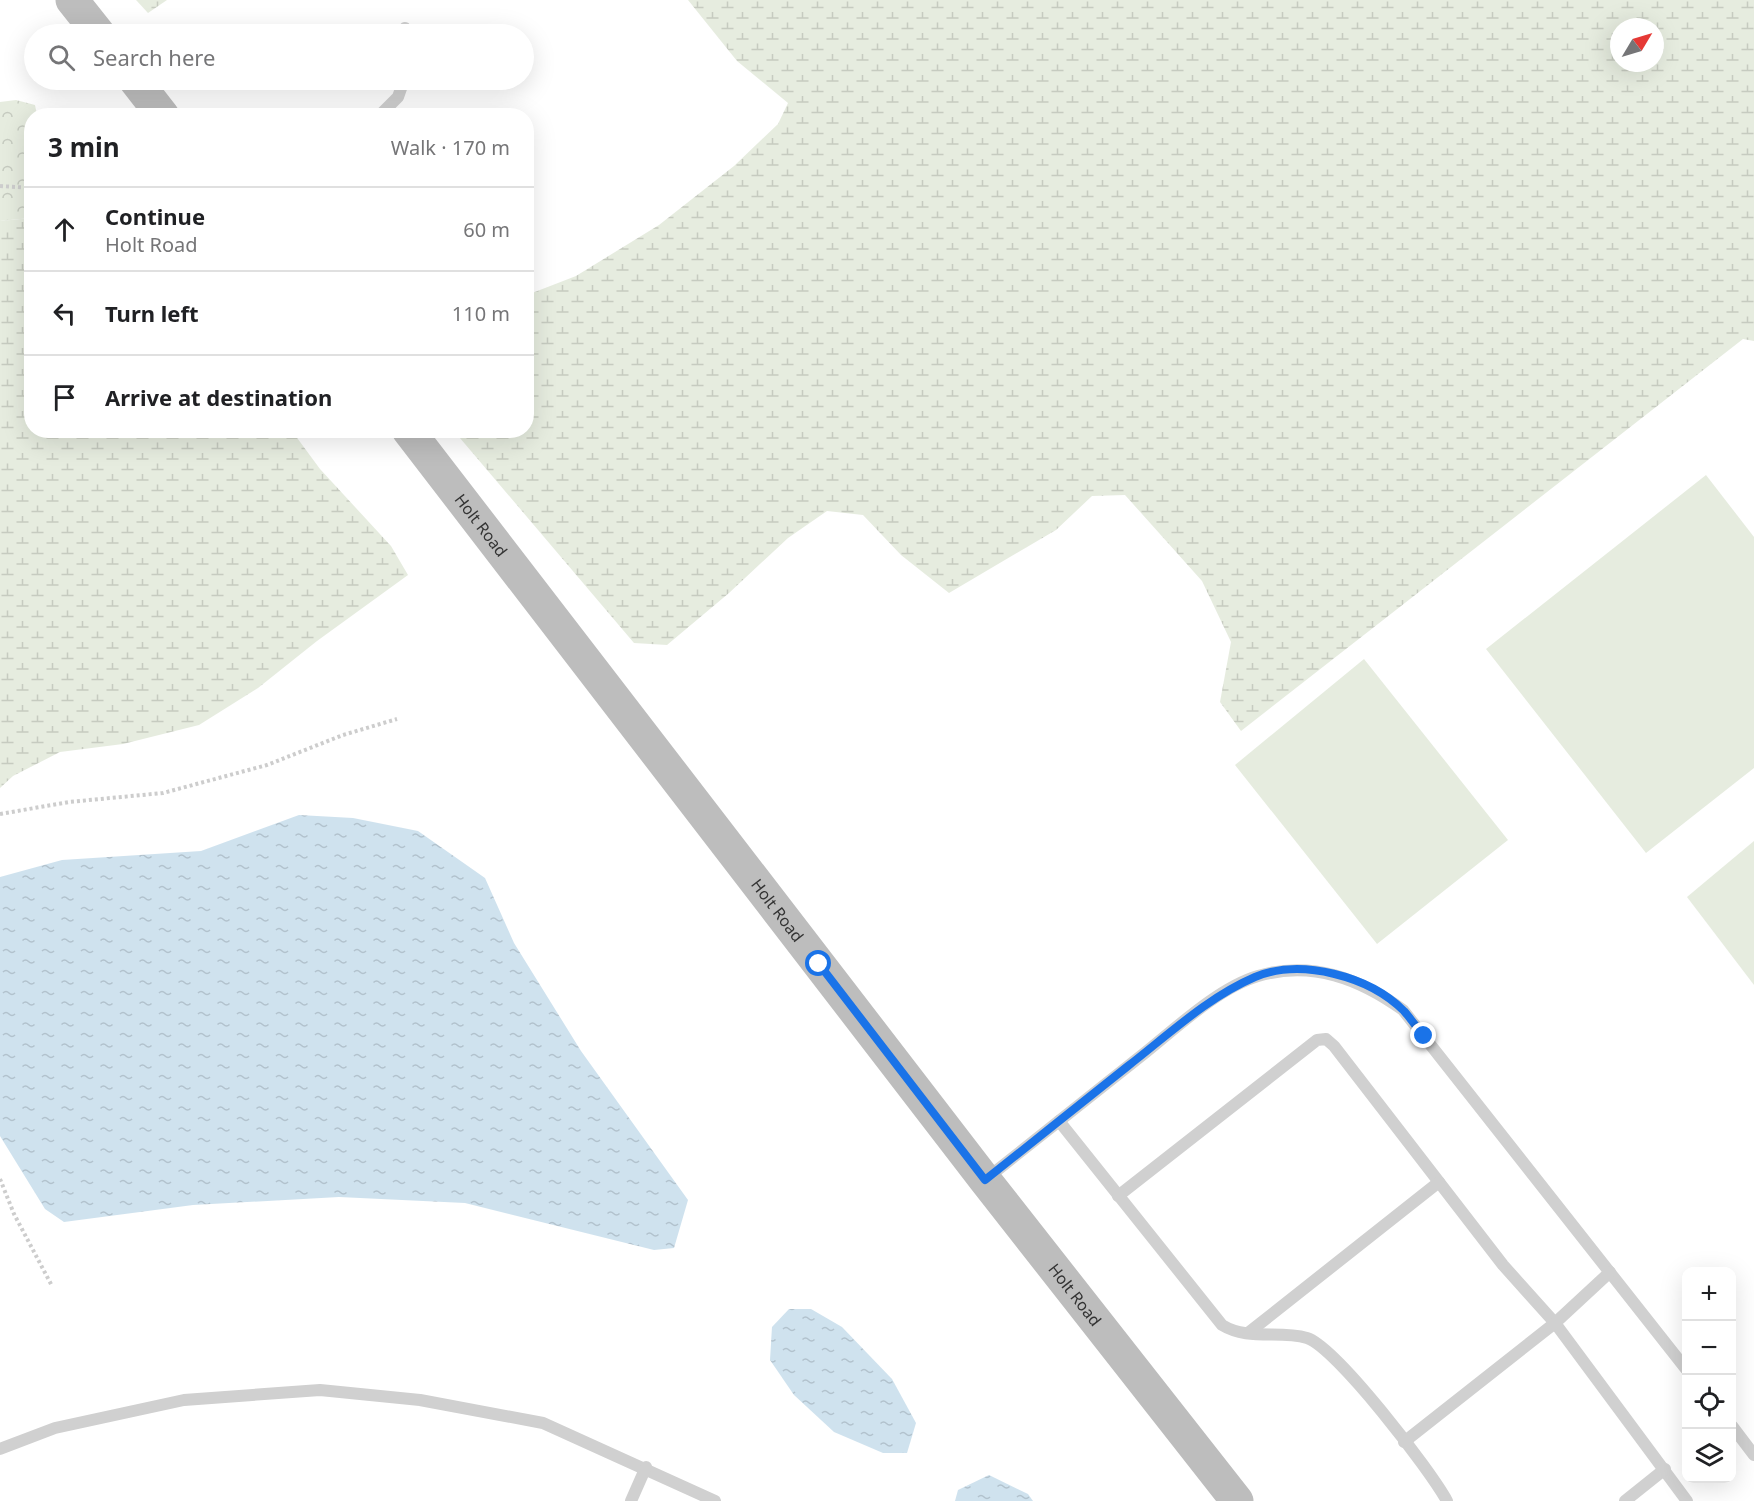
<!DOCTYPE html>
<meta charset="utf-8">
<style>
:root{--surface:#fff;--page:#f6f6f6;--text:#202124;--muted:#757577;--line:#e0e0e0}
body{margin:0;font-family:"Noto Sans",sans-serif;background:var(--page);color:var(--text)}
.controls{position:absolute;right:18px;bottom:18px;display:grid;overflow:hidden;border-radius:12px;box-shadow:0 6px 24px #0002}
.controls button{width:54px;height:54px;display:grid;place-items:center;padding:0;border:0;border-bottom:2px solid var(--line);background:var(--surface);color:var(--text);font:30px sans-serif}
.compass{position:absolute;left:1610px;top:18px;width:54px;height:54px;border-radius:50%;background:var(--surface);box-shadow:0 6px 24px #0002;rotate:52deg}
.stop{position:absolute;width:18px;height:18px;margin:-14px;border:4px solid #1a73e8;border-radius:50%;background:#fff}
.stop.end{background:#1a73e8;border-color:#fff;box-shadow:0 2px 6px #0008}
.list{margin:0;padding:0;list-style:none}
h2{display:flex;justify-content:space-between;align-items:center;height:78px;margin:0;padding:0 24px;font-size:26px}
h2 small{font-size:20px;font-weight:400;color:var(--muted)}
.list li{display:grid;grid-template-columns:39px 1fr auto;gap:18px;align-items:center;box-sizing:border-box;height:84px;padding:0 24px;border-top:2px solid var(--line)}
.list b{display:block;font-size:22px;white-space:nowrap}
.list p{margin:0;font-size:20px;white-space:nowrap;color:var(--muted)}
.list em{font-size:20px;font-style:normal;color:var(--muted)}
.icon{flex:none;width:33px;height:33px;fill:none;stroke:currentColor;stroke-width:2;stroke-linecap:round;stroke-linejoin:round}
.map{position:relative;flex:none;width:1754px;height:1501px;overflow:hidden}
.search{position:absolute;background:var(--surface);box-shadow:0 6px 24px #0002;left:24px;top:24px;width:510px;height:66px;display:flex;align-items:center;gap:15px;box-sizing:border-box;padding:0 21px;border-radius:33px;color:var(--muted);font-size:22px}
.panel{position:absolute;background:var(--surface);box-shadow:0 6px 24px #0002;left:24px;top:108px;width:510px;height:330px;border-radius:24px}
.map>svg:first-child{display:block}
.forest{fill:url(#forest-crowns)}
.wetland{fill:url(#wetland-marsh);fill-rule:evenodd}
.pitch{fill:#e6ecdf}
.water{fill:url(#water-ripples)}
.lines{fill:none;stroke-linecap:round;stroke-linejoin:round}
.path{stroke:#cdcdcd;stroke-width:4;stroke-dasharray:3 3;stroke-linecap:butt}
.lane{stroke:#d0d0d0;stroke-width:12}
.secondary{stroke:#bdbdbd;stroke-width:33}
.route{stroke:#1a73e8;stroke-width:8}
.labels{text-anchor:middle;stroke-width:6;stroke-linejoin:round;paint-order:stroke}
.street-label{font-size:16px;fill:#333;stroke:#fff}
</style>
<div class="map">
<svg width="1754" height="1501" viewBox="0 0 1754 1501">
<defs>
<pattern id="forest-crowns" width="20" height="18" patternUnits="userSpaceOnUse" patternTransform="scale(1.5)"><rect width="20" height="18" fill="#e6ecdf"/><path d="M2 6a3 3 0 1 1 6 0M12 15a3 3 0 1 1 6 0" fill="none" stroke="#c6cbc0"/></pattern>
<pattern id="wetland-marsh" width="20" height="14" patternUnits="userSpaceOnUse" patternTransform="scale(1.5)"><rect width="20" height="14" fill="#e6ecdf"/><path d="M1 5h8M5 5V1M11 12h8M15 12V8" fill="none" stroke="#c6cbc0"/></pattern>
<pattern id="water-ripples" width="26" height="14" patternUnits="userSpaceOnUse" patternTransform="scale(1.5)"><rect width="26" height="14" fill="#cfe2ee"/><path d="M2 4q2-2 4 0t4 0M15 11q2-2 4 0t4 0" fill="none" stroke="#b2c2cd"/></pattern>
</defs>
<rect width="100%" height="100%" fill="#fff"/>
<!-- forest -->
<path class="forest" d="M 16,100 L 35,105 L 37,115 L 32,116 L 31,218 L 0,221 L 0,102 Z"/>
<!-- wetland -->
<g class="wetland">
<path d="M 136,0 L 167,0 L 148,13 Z"/>
<path d="M 688,0 L 1754,0 L 1754,341 L 1743,339 L 1241,731 L 1220,702 L 1231,642 L 1202,581 L 1125,495 L 1092,496 L 1056,530 L 949,593 L 901,555 L 863,515 L 827,511 L 788,538 L 729,593 L 667,645 L 634,643 L 454,431 L 526,430 L 527,295 L 576,276 L 659,225 L 734,166 L 778,124 L 788,103 L 737,61 ZM 1619,27 L 1655,27 L 1655,63 L 1619,63 Z"/>
<path d="M 31,218 L 32,430 L 292,431 L 320,469 L 391,546 L 408,575 L 317,641 L 258,688 L 199,725 L 123,744 L 60,752 L 13,776 L 0,788 L 0,221 Z"/>
</g>
<!-- pitch -->
<g class="pitch">
<path d="M 1706,475 L 1754,537 L 1754,768 L 1646,853 L 1486,649 Z"/>
<path d="M 1364,659 L 1508,840 L 1377,944 L 1235,765 Z"/>
<path d="M 1754,841 L 1754,985 L 1687,897 Z"/>
</g>
<!-- water -->
<g class="water">
<path d="M 299,815 L 353,818 L 418,831 L 485,878 L 514,943 L 581,1051 L 688,1200 L 674,1248 L 654,1250 L 465,1203 L 339,1197 L 193,1205 L 64,1222 L 45,1209 L 0,1136 L 0,877 L 62,860 L 201,851 Z"/>
<path d="M 789,1309 L 811,1309 L 842,1327 L 892,1379 L 916,1423 L 907,1453 L 883,1453 L 834,1432 L 794,1395 L 770,1360 L 772,1327 Z"/>
<path d="M 989,1475 L 1028,1494 L 1033,1501 L 955,1501 L 958,1490 Z"/>
</g>
<g class="lines">
<!-- path -->
<g class="path">
<path d="M 0,186 L 32,188"/>
<path d="M 0,814 L 69,802 L 163,793 L 267,765 L 343,735 L 397,719"/>
<path d="M 0,1179 L 14,1214 L 52,1286"/>
</g>
<!-- lane -->
<g class="lane">
<path d="M 405,28 L 406,34"/>
<path d="M 379,116 L 398,97 L 404,80"/>
<path d="M 1059,1121 L 1222,1325 C 1248,1341 1279,1330 1307,1338 C 1336,1347 1431,1471 1447,1501"/>
<path d="M 986,1179 C 1039,1137 1093,1094 1146,1052 C 1177,1027 1220,987 1258,976 C 1312,960 1360,979 1403,1010 L 1686,1369"/>
<path d="M 1118,1196 L 1317,1040 L 1326,1039 L 1334,1046 L 1503,1265 L 1555,1323 L 1404,1442"/>
<path d="M 1610,1272 L 1555,1323 L 1687,1501"/>
<path d="M 1248,1333 L 1439,1182"/>
<path d="M 1732,1426 L 1754,1455"/>
<path d="M 0,1449 L 55,1428 L 184,1400 L 320,1390 L 420,1400 L 543,1423 L 715,1501"/>
<path d="M 631,1501 L 646,1467"/>
<path d="M 1625,1501 L 1665,1469"/>
</g>
<!-- secondary -->
<g class="secondary">
<path d="M 72,0 L 99,34"/>
<path d="M 135,80 L 163,116"/>
<path id="s1" d="M 408,430 L 985,1180 L 1237,1501"/>
</g>
</g>
<g class="lines">
<!-- route -->
<path class="route" d="M 819,964 L 985,1180 C 1033,1142 1080,1104 1128,1066 C 1168,1035 1208,997 1255,977 C 1301,958 1369,976 1404,1011 C 1411,1019 1417,1028 1424,1036"/>
</g>
<g class="labels">
<!-- street labels -->
<g class="street-label">
<text dy="6" stroke="none"><textPath href="#s1" startOffset="120">Holt Road</textPath></text>
<text dy="6" stroke="none"><textPath href="#s1" startOffset="606">Holt Road</textPath></text>
<text dy="6" stroke="none"><textPath href="#s1" startOffset="1092">Holt Road</textPath></text>
</g>
</g>
</svg>
<div class="controls">
<button>+</button>
<button>−</button>
<button><svg class="icon" aria-label="locate" viewBox="0 0 24 24"><circle cx="12" cy="12" r="6"/><path d="M12 2v4M12 18v4M2 12h4M18 12h4"/></svg></button>
<button><svg class="icon" aria-label="layers" viewBox="0 0 24 24"><path d="M12 4l9 5-9 5-9-5zM3 14l9 5 9-5"/></svg></button>
</div>
<svg class="compass" viewBox="-18 -18 36 36"><path d="M0-13l5 13h-10z" fill="#e53935"/><path d="M0 13l5-13h-10z" fill="#757577"/></svg>
<div class="stop" style="left:819px;top:964px"></div>
<div class="stop end" style="left:1424px;top:1036px"></div>
<div class="search"><svg class="icon" aria-label="search" viewBox="0 0 24 24"><circle cx="10" cy="10" r="6"/><path d="M15 15l6 6"/></svg>Search here</div>
<section class="panel">
<h2>3 min<small>Walk · 170 m</small></h2>
<ul class="list">
<li><svg class="icon" aria-label="ahead" viewBox="0 0 24 24"><path d="M12 20V5M6 11l6-6 6 6"/></svg><div><b>Continue</b><p>Holt Road</p></div><em>60 m</em></li>
<li><svg class="icon" aria-label="left" viewBox="0 0 24 24"><path d="M17 20v-9H6M10 6l-5 5 5 5"/></svg><div><b>Turn left</b></div><em>110 m</em></li>
<li><svg class="icon" aria-label="arrive" viewBox="0 0 24 24"><path d="M6 21V4h12l-3 4 3 4H6"/></svg><div><b>Arrive at destination</b></div></li>
</ul>
</section>
</div>
